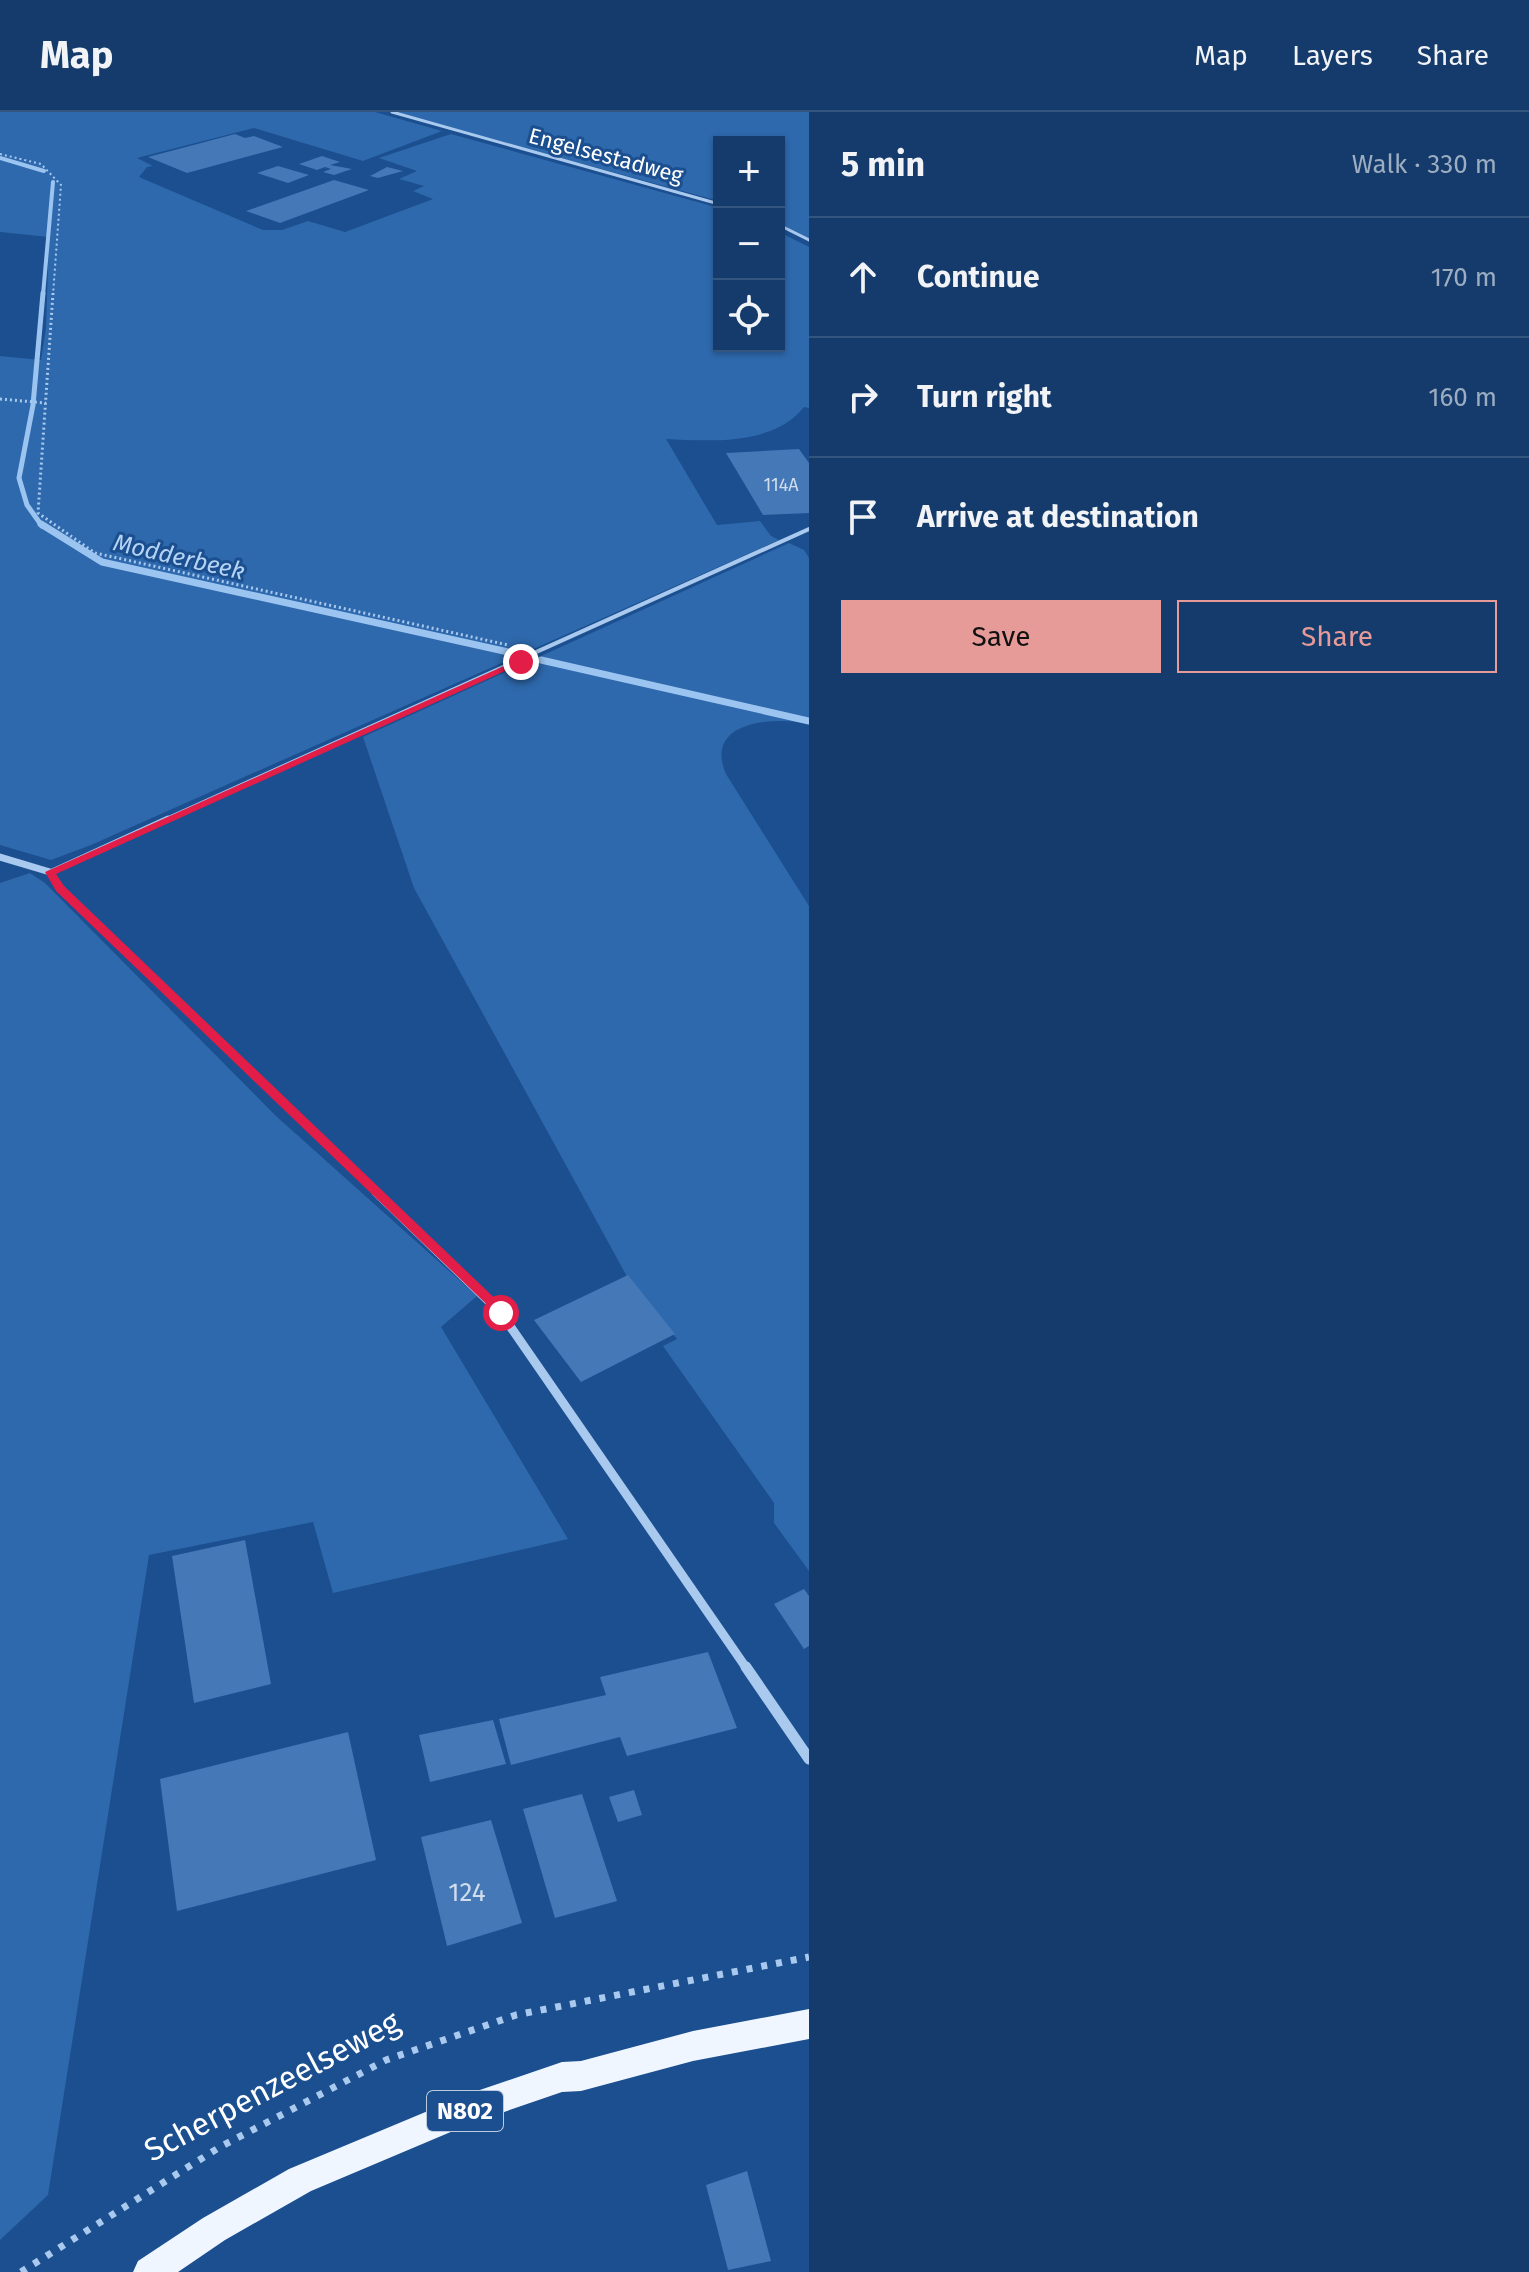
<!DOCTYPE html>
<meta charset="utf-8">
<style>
:root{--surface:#143b6b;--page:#214673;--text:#f1f3f6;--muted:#9dadc1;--line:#33557e;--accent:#e69b98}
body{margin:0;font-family:"Fira Sans",sans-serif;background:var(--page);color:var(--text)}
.controls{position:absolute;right:24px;top:24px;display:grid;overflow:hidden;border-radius:0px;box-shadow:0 2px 6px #0004}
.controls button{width:72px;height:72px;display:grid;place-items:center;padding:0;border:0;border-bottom:2px solid var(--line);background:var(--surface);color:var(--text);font:40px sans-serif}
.stop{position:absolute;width:24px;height:24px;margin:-18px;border:6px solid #e11d48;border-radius:50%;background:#fff}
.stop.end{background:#e11d48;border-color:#fff;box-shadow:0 2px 8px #0008}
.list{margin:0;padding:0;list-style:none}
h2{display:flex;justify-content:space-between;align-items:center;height:104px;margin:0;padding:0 32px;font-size:34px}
h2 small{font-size:26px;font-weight:400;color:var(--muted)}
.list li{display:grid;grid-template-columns:52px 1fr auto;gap:24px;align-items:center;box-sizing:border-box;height:120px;padding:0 32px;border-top:2px solid var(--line)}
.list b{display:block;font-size:30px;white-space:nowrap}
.list em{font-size:26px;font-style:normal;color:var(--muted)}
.actions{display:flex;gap:16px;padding:24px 32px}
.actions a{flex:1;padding:18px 0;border:2px solid var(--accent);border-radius:0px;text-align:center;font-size:28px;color:var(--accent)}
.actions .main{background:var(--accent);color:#111}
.icon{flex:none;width:44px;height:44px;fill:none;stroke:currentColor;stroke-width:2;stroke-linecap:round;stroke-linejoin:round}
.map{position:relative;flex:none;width:809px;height:2160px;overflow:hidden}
header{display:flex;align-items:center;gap:48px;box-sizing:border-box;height:112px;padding:0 40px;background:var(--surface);border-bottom:2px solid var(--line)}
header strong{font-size:38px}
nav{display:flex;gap:44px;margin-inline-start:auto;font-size:28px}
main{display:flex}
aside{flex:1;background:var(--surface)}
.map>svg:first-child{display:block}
.green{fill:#2e69ad}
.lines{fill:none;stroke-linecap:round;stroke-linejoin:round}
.stream-far2{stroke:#9cc4f0;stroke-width:4}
.stream-far1{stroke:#9cc4f0;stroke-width:5}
.stream{stroke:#9cc4f0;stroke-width:7}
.building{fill:#4478b7}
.path-far2{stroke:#a9c9ee;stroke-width:2;stroke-dasharray:2 3;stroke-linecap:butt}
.path-far1{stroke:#a9c9ee;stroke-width:3;stroke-dasharray:2 3;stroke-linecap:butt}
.path{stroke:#a9c9ee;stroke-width:7;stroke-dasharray:6 9;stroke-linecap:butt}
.lane-far1{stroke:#a9c9ee;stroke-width:4}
.lane{stroke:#a9c9ee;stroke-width:5}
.street-far3{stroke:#a9c9ee;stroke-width:3}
.street-far2{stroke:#a9c9ee;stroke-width:7}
.street-far1{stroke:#a9c9ee;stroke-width:9}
.street{stroke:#a9c9ee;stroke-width:11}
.primary{fill:#f0f6ff;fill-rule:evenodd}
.route{fill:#e11d48}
.labels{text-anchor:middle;stroke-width:6;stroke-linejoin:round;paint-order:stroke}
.far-number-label{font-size:18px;fill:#d0dded}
.far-street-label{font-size:22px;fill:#fff;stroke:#1b4f8f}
.far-water-label{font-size:24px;font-style:italic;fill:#b5d3f5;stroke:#1b4f8f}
.shield{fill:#1b4f8f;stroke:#bbcadd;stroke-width:2}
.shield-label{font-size:24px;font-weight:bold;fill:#fff}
.near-number-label{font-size:26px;fill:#d0dded}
.near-street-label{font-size:32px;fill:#fff;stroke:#1b4f8f}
</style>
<header>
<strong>Map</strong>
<nav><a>Map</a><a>Layers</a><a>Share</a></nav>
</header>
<main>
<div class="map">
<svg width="809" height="2160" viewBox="0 0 809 2160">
<rect width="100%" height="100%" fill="#1b4f8f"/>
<!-- green -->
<g class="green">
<path d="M 0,0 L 375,0 L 442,19 L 363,49 L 254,16 L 137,46 L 153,54 L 147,55 L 139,65 L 263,118 L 282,118 L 308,109 L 345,120 L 433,87 L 413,79 L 424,74 L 399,67 L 417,59 L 379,46 L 451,22 L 719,96 L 719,234 L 779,234 L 779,120 L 809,135 L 809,296 L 804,295 C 773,334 710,329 666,327 L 717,413 L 760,409 L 771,424 L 779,428 L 91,733 L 51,748 L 0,733 L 0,244 L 41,248 L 46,216 L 49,125 L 0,120 Z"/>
<path d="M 393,0 L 809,0 L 809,128 L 779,113 L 779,30 L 719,30 L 719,89 Z"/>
<path d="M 789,431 L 804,438 L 809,446 L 809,612 C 773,604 703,609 726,662 L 809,794 L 809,1459 L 774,1411 L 774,1391 L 663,1234 L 677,1227 L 630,1170 L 414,776 L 363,625 Z"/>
<path d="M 30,761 L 45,771 L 276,1004 L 477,1184 L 441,1215 L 568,1427 L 333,1481 L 313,1410 L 149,1443 L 48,2083 L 0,2128 L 0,771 Z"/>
</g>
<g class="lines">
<!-- stream-far2 -->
<g class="stream-far2">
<path d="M 0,46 L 44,59"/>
<path d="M 43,183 L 53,70"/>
</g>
<!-- stream-far1 -->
<path class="stream-far1" d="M 42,414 L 27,393 L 19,366 L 33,293 L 43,181"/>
<!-- stream -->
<g class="stream">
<path d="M 41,412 L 102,450 L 517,542"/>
<path d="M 541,548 L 809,609"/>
</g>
</g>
<!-- building -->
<g class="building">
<path d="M 235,22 L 245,26 L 254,24 L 283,35 L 187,61 L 148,45 Z"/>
<path d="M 322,44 L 340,50 L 330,53 L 352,57 L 334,63 L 323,60 L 331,57 L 325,55 L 317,58 L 299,52 Z"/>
<path d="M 278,54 L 309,63 L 288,71 L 257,61 Z"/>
<path d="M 387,55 L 403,59 L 378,66 L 370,64 Z"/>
<path d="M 334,68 L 369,78 L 280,111 L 246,99 Z"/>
<path d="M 799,337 L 809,351 L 809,401 L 763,403 L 726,341 Z"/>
<path d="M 628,1163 L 675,1222 L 581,1270 L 534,1208 Z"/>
<path d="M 245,1428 L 271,1572 L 194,1591 L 172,1444 Z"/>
<path d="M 804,1477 L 809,1484 L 809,1534 L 804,1537 L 774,1492 Z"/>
<path d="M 708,1540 L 737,1616 L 627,1644 L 620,1625 L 511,1653 L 499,1607 L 606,1583 L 600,1565 Z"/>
<path d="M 493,1608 L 506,1652 L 430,1670 L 419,1623 Z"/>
<path d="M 348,1620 L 376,1748 L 177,1799 L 160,1667 Z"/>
<path d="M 634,1678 L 642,1703 L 618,1710 L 609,1685 Z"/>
<path d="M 582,1682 L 617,1789 L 555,1806 L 523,1697 Z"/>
<path d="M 491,1708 L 522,1811 L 447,1834 L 421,1725 Z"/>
<path d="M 747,2059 L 771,2149 L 728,2158 L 706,2073 Z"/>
</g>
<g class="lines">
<!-- path-far2 -->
<path class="path-far2" d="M 0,42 L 41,52 L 61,73 L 53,183"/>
<!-- path-far1 -->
<g class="path-far1">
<path d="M 53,181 L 38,401 L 95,441 L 508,533"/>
<path d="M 0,287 L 46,291"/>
</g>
<!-- path -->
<path class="path" d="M 21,2160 L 220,2035 L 386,1948 L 516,1903 L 809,1845"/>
<!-- lane-far1 -->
<path class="lane-far1" d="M 164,708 L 809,417"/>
<!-- lane -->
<path class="lane" d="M 50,760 L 168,706"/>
<!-- street-far3 -->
<g class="street-far3">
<path d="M 392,0 L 719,92"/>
<path d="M 779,113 L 809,128"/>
</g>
<!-- street-far2 -->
<path class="street-far2" d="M 0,745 L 50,760 L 60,776 L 378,1082"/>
<!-- street-far1 -->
<path class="street-far1" d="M 376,1080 L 501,1201 L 747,1557"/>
<!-- street -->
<path class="street" d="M 746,1555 L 809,1647"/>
<!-- primary -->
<path class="primary" d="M 809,1897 L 809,1927 L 693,1949 L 581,1979 L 562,1980 L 472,2011 L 311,2079 L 225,2128 L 178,2160 L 133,2160 L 138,2149 L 203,2106 L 289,2057 L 471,1981 L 562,1950 L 581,1949 L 693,1919 Z"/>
</g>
<!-- route -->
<path class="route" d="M 517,548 L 525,550 L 56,762 L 64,774 L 506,1197 L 506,1205 L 501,1206 L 56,779 L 45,760 Z"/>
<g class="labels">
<!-- far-number labels -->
<g class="far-number-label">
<text x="781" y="379">114A</text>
</g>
<!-- far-street labels -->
<g class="far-street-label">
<text transform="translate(606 43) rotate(15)" y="8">Engelsestadweg</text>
</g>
<!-- far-water labels -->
<g class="far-water-label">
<text transform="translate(179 445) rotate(13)" y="8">Modderbeek</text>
</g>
<!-- shield labels -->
<rect class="shield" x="427" y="1979" width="76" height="40" rx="6"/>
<g class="shield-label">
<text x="465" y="2007">N802</text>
</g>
<!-- near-number labels -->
<g class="near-number-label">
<text x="467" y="1789">124</text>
</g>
<!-- near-street labels -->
<g class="near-street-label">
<text transform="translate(272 1974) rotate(-28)" y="11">Scherpenzeelseweg</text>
</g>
</g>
</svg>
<div class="controls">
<button>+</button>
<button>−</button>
<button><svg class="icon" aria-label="locate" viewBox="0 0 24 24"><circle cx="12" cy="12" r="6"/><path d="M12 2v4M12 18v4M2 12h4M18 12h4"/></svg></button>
</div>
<div class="stop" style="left:501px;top:1201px"></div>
<div class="stop end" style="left:521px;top:550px"></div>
</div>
<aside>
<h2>5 min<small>Walk · 330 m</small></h2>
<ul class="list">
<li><svg class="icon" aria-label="ahead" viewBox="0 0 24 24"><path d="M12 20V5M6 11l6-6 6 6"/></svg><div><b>Continue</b></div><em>170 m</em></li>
<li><svg class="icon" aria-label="right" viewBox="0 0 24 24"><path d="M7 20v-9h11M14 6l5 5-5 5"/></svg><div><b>Turn right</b></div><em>160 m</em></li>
<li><svg class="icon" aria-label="arrive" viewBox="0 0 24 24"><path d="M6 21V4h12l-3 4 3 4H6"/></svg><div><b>Arrive at destination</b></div></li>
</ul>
<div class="actions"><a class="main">Save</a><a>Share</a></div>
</aside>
</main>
